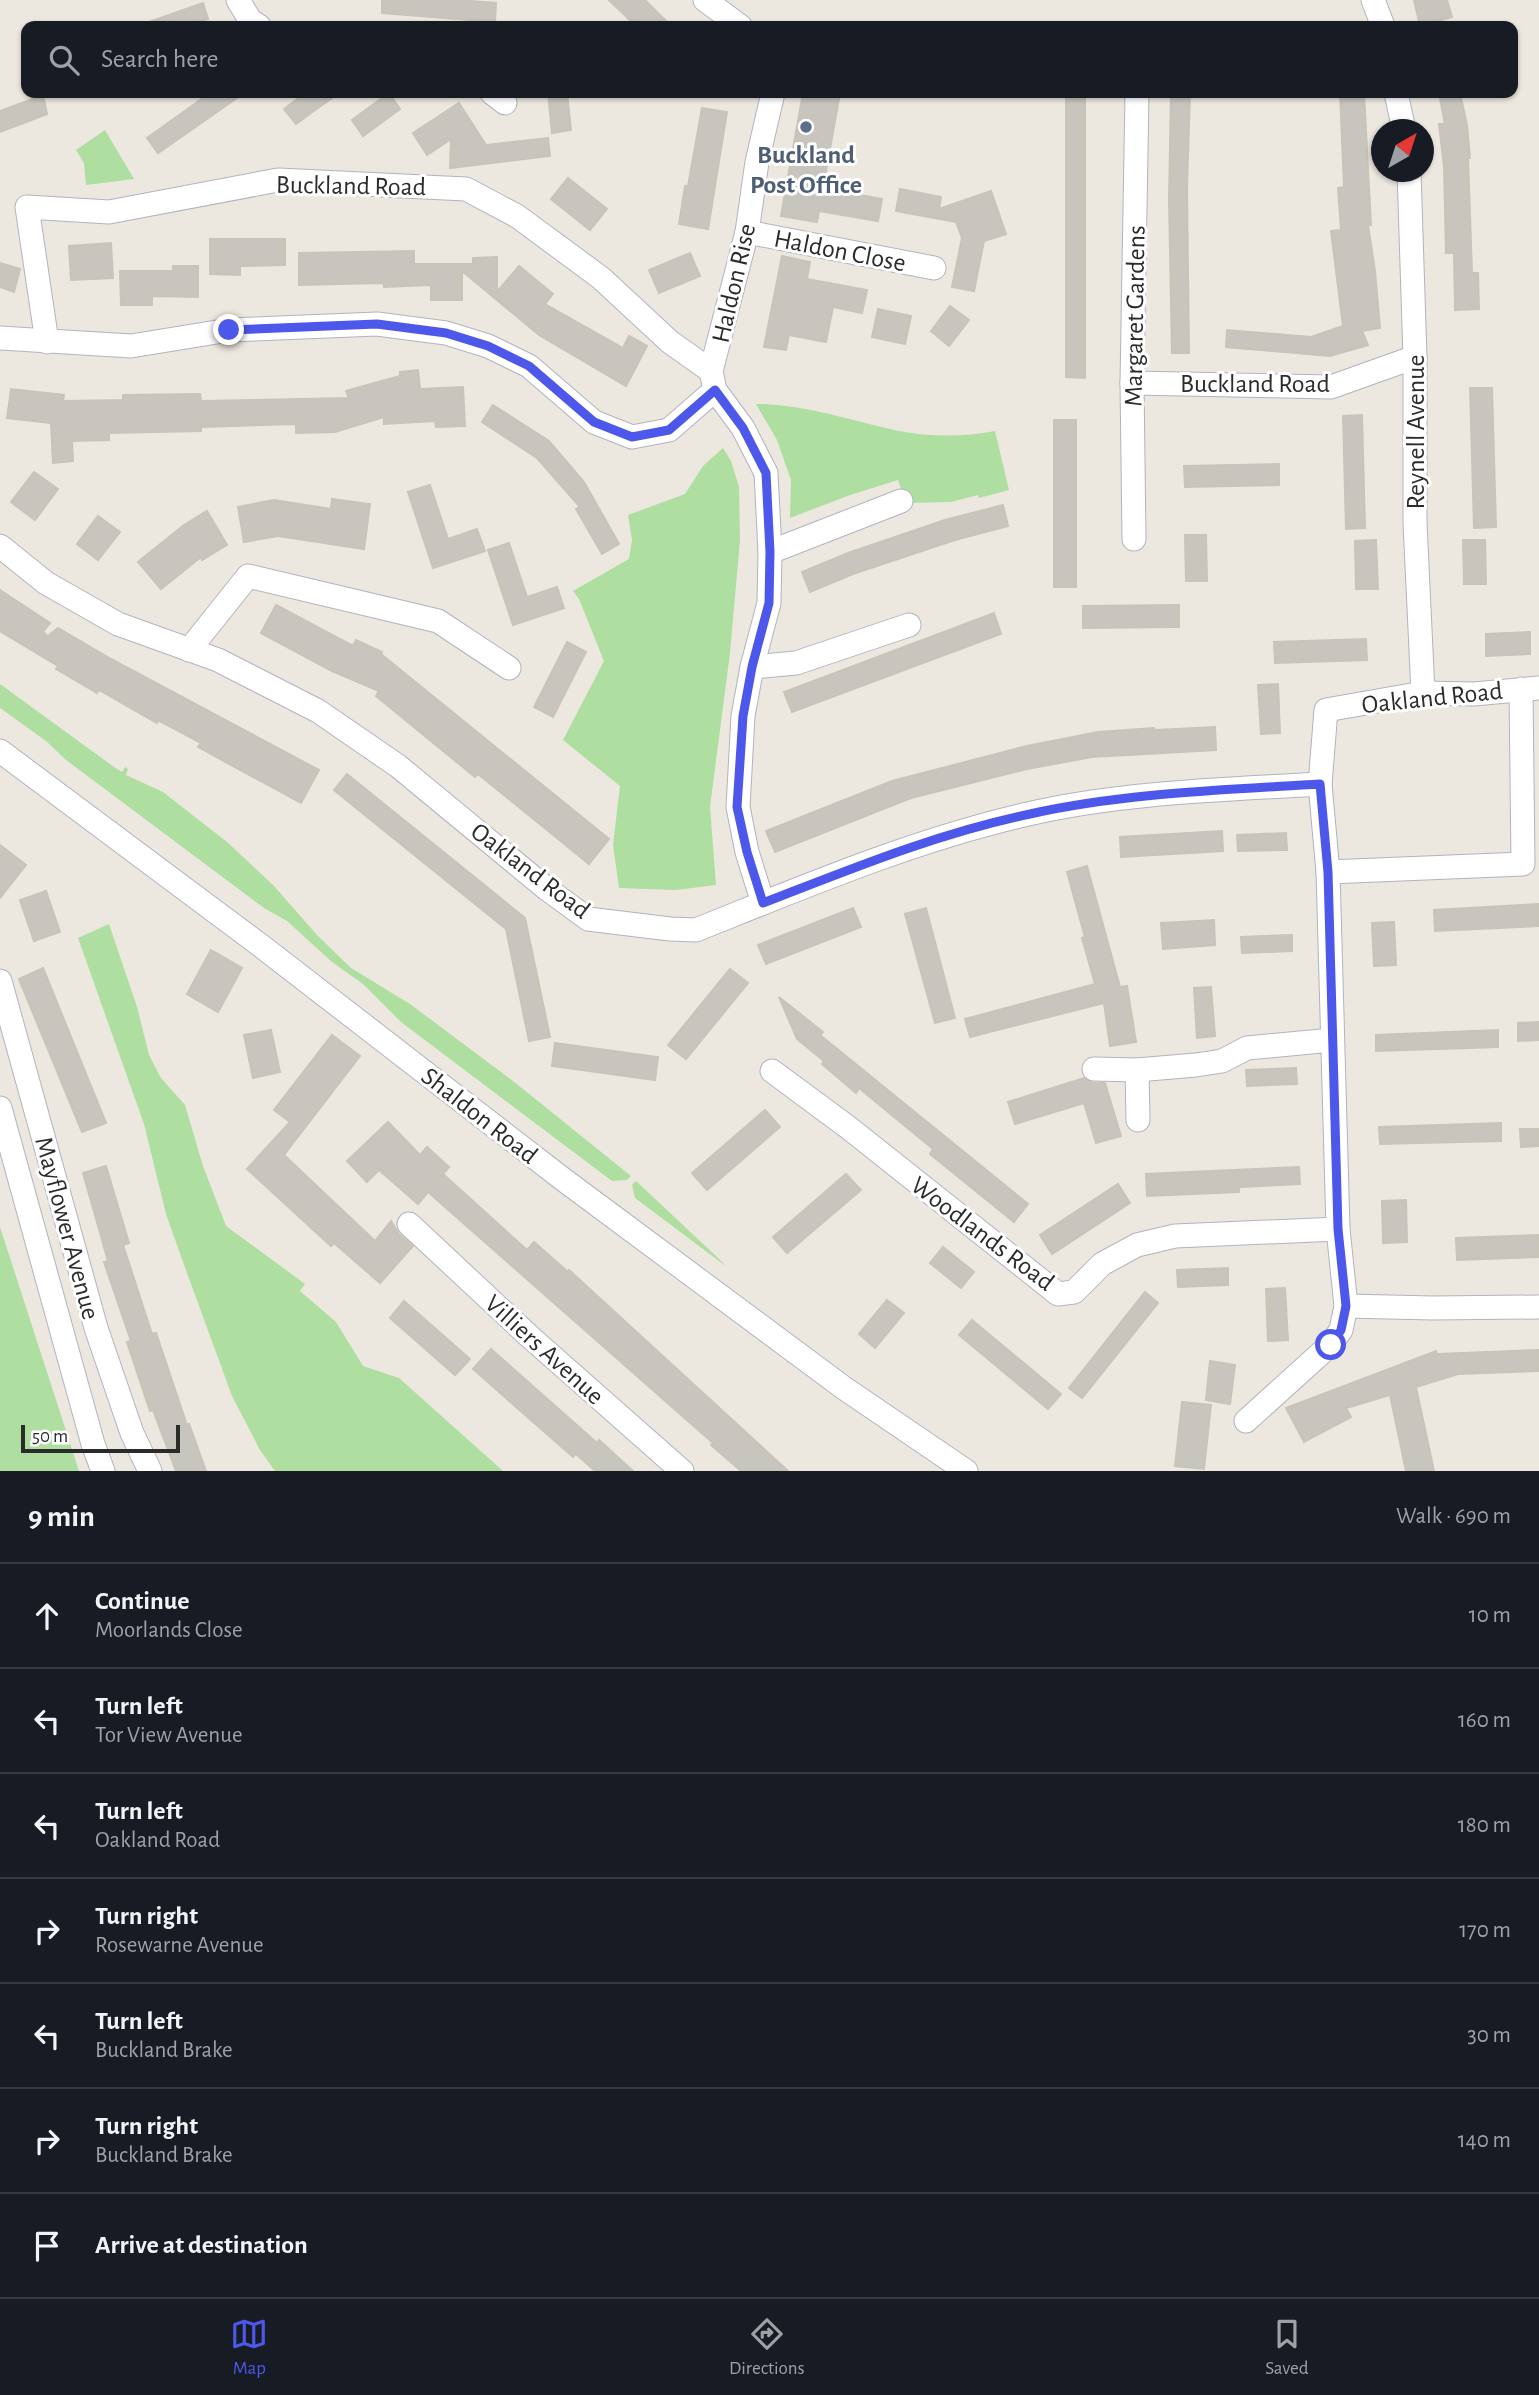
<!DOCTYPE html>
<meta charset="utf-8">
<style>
:root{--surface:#171b24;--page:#20242c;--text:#f1f3f6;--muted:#9ea1a6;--line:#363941;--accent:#4d58eb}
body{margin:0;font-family:"Alegreya Sans",sans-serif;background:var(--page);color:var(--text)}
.compass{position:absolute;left:1371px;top:119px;width:63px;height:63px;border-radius:50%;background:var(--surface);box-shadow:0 2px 5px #0004;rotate:39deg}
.scale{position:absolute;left:21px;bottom:18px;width:159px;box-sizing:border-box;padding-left:7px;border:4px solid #2b2b2b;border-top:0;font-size:19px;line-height:24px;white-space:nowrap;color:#2b2b2b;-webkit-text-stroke:5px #fff;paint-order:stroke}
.stop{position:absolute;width:21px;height:21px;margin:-16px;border:5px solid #4d58eb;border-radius:50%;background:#fff}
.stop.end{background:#4d58eb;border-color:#fff;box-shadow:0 2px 7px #0008}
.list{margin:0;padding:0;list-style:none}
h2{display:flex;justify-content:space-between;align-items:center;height:91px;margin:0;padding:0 28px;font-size:30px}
h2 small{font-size:23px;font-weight:400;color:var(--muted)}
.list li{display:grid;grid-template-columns:46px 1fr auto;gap:21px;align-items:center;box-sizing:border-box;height:105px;padding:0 28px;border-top:2px solid var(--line)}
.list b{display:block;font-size:26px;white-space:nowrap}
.list p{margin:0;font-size:23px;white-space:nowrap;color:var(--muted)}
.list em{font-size:23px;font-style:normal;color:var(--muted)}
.icon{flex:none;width:38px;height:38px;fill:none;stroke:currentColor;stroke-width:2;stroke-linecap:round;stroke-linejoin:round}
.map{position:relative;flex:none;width:1539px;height:1471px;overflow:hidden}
.search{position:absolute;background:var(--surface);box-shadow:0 2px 5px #0004;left:21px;right:21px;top:21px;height:77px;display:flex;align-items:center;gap:18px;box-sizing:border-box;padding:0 24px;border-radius:14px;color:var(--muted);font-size:26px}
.sheet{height:826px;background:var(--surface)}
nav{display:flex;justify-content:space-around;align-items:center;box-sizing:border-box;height:98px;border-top:2px solid var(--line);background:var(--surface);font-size:19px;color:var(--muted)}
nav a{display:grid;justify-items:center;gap:4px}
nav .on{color:var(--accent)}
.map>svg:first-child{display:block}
.green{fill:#aedea0}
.building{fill:#c8c4be;stroke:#c7c4b8;stroke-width:2}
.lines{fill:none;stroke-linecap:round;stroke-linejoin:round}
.minor-casing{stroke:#b2b3be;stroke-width:25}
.minor{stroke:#fff;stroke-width:23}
.route{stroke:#4d58eb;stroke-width:9}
.service-dot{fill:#5c6f8a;stroke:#fff;stroke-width:2.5}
.labels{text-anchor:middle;stroke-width:6;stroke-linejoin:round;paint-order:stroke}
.service-label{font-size:26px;font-weight:bold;fill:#4e5e75;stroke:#fff}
.street-label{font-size:26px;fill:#2b2b2b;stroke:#fff}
</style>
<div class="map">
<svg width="1539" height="1471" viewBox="0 0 1539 1471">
<rect width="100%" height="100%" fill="#ece8df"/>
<!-- green -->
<g class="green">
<path d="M 105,130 L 134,179 L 86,185 L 84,163 L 76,150 Z"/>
<path d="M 756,404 C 805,404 851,421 899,431 C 930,437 964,437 995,431 L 1009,490 L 979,498 L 978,495 L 951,502 L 906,503 L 898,480 L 850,495 L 790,518 L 791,480 L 777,440 Z"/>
<path d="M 723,448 L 731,461 L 739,487 L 740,540 L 730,653 L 710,807 L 716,885 L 676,890 L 619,888 L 613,845 L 620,786 L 563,740 L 604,661 L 579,599 L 573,591 L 629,559 L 632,540 L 628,515 L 685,494 L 703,466 Z"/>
<path d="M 0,684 L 114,767 L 122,772 L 125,767 L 128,769 L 126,775 L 163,792 L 227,842 L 273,885 L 318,936 L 351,968 L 410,1004 L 513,1081 L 631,1176 L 627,1180 L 612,1181 L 401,1022 L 363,984 L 332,962 L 287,921 L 264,908 L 66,760 L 46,741 L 0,708 Z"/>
<path d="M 109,924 L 137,1007 L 149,1055 L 161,1078 L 185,1105 L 203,1166 L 226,1226 L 305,1284 L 300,1291 L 336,1322 L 363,1366 L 399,1378 L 503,1471 L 275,1471 L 260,1450 L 232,1396 L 187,1273 L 166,1214 L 144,1124 L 78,938 Z"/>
<path d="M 636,1181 L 718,1258 L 727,1267 L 635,1198 L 632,1185 Z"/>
<path d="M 0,1227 L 79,1471 L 0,1471 Z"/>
</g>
<!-- building -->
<g class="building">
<path d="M 382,0 L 458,0 L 496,3 L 495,22 L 382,13 Z"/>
<path d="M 609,0 L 645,0 L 671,26 L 636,26 Z"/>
<path d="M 1414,0 L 1447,0 L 1452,17 L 1420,26 Z"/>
<path d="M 203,3 L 208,19 L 188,26 L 144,26 L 143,24 Z"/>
<path d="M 210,93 L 244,93 L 158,153 L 147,138 Z"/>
<path d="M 306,93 L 339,93 L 296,124 L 284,109 Z"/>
<path d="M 389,93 L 400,109 L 363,136 L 352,120 Z"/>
<path d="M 548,93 L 567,93 L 571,130 L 552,133 Z"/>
<path d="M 803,93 L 840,93 L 823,188 L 882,199 L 878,221 L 819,211 L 817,222 L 781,216 Z"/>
<path d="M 1066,93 L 1085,93 L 1085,378 L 1066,377 Z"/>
<path d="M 1171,93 L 1190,93 L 1187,189 L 1189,353 L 1172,353 L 1169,200 Z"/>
<path d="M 1340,93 L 1364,93 L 1371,225 L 1368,225 L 1375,271 L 1380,328 L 1362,331 L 1368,345 L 1330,356 L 1226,347 L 1227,330 L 1311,337 L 1343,326 L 1331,231 L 1341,230 L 1338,188 L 1344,187 Z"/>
<path d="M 1439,93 L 1460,93 L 1467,125 L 1470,158 L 1468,158 L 1472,273 L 1478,273 L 1479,309 L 1455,310 L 1454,253 L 1446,253 L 1444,167 L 1439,124 L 1445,124 Z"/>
<path d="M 43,95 L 47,114 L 0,132 L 0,111 Z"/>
<path d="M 459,103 L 486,145 L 548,138 L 550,156 L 450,168 L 451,139 L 427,155 L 413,133 Z"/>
<path d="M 702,108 L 727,112 L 708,229 L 679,224 L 685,186 L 688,186 Z"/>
<path d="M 568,178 L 607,209 L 590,230 L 551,199 Z"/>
<path d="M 900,189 L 941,197 L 939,209 L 991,191 L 1006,234 L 984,241 L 974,291 L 952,287 L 962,238 L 956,222 L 896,211 Z"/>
<path d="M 210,239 L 285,239 L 285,265 L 240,266 L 240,275 L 210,274 Z"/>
<path d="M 111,243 L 113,278 L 71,280 L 69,246 Z"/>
<path d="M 414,251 L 414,264 L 473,264 L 473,258 L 497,257 L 497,292 L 519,266 L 553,294 L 545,304 L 623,348 L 629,336 L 647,346 L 626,386 L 539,335 L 462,271 L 462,300 L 431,300 L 431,285 L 384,287 L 384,283 L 299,285 L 299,253 Z"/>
<path d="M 690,253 L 700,276 L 659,293 L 649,270 Z"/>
<path d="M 782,256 L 810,262 L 807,279 L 867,290 L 862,313 L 833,307 L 826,342 L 789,335 L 786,350 L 764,347 Z"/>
<path d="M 0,263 L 20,269 L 14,292 L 0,287 Z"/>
<path d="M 173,266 L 198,266 L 198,297 L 152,296 L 152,305 L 121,305 L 120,271 L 173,271 Z"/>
<path d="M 950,306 L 969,320 L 949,346 L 931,331 Z"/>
<path d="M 878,309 L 911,316 L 905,344 L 872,337 Z"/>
<path d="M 418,370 L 420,389 L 463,387 L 465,426 L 436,427 L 435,421 L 384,424 L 384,417 L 335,432 L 296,433 L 296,424 L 201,427 L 201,431 L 109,433 L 109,440 L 72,441 L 73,461 L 53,463 L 51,423 L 7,418 L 11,389 L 64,395 L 63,401 L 123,400 L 123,395 L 200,394 L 201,401 L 349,398 L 346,391 L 400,376 L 400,372 Z"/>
<path d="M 1470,388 L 1492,388 L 1496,527 L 1474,528 Z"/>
<path d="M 493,405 L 549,441 L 584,482 L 619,544 L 602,554 L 576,509 L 580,507 L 537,458 L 482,422 Z"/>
<path d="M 1362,415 L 1365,528 L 1346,529 L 1343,416 Z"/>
<rect x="1054" y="420" width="22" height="167"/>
<path d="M 1279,464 L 1279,485 L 1185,487 L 1184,466 Z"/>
<path d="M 34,472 L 58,489 L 35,520 L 11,502 Z"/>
<path d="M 430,485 L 448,539 L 477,529 L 485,551 L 433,568 L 408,492 Z"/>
<path d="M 332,499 L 370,504 L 364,549 L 278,536 L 244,542 L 238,507 L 274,500 L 331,509 Z"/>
<path d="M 1003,505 L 1008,526 L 955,540 L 853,574 L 810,592 L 802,572 L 848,553 L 945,520 Z"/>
<path d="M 207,511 L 227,545 L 202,560 L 201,557 L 161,589 L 138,562 L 184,525 Z"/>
<path d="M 98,516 L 120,532 L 98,560 L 77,544 Z"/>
<path d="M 1185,535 L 1206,535 L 1207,581 L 1186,581 Z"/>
<path d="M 1376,540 L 1378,589 L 1356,589 L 1355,541 Z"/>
<path d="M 1463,540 L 1485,540 L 1486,584 L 1464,584 Z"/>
<path d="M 509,543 L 527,597 L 557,587 L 564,608 L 513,625 L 488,550 Z"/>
<path d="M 0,590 L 50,623 L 43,632 L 48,636 L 58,628 L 111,659 L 319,770 L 301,803 L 198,747 L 201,743 L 158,720 L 157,723 L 99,690 L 97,693 L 56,669 L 58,666 L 0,631 Z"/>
<path d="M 276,605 L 353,646 L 356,640 L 382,652 L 381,654 L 609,839 L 589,864 L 478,774 L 475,777 L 376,696 L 379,691 L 332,671 L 261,633 Z"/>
<path d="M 1179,605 L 1179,627 L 1083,628 L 1083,606 Z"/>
<path d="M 994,613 L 1001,634 L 792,712 L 784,692 Z"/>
<path d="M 1530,632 L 1530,654 L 1486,656 L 1486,634 Z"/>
<path d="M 1366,639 L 1367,660 L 1275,663 L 1274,642 Z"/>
<path d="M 567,642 L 586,652 L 553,717 L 534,707 Z"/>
<path d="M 1278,684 L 1280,733 L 1261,734 L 1258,685 Z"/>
<path d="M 1215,727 L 1216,750 L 1092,757 L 1027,769 L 911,798 L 775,852 L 766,831 L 892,781 L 1027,746 L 1098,732 L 1154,728 L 1155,730 Z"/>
<path d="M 347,774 L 525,918 L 550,1037 L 529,1041 L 506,929 L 334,790 Z"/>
<path d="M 1222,831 L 1223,851 L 1121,857 L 1120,837 Z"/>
<path d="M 1286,833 L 1287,850 L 1238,851 L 1237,835 Z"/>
<path d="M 0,845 L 26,865 L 0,898 Z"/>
<path d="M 1087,866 L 1120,987 L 1127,986 L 1136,1042 L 1110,1046 L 1104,1003 L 970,1037 L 965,1019 L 1095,984 L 1082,938 L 1085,937 L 1067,872 Z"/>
<path d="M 46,891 L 60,932 L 34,941 L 20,900 Z"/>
<path d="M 1539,904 L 1539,926 L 1435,931 L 1434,910 Z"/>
<path d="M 853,908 L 861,927 L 766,964 L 758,945 Z"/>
<path d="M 926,908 L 955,1018 L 935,1023 L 905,914 Z"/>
<path d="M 1214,920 L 1215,945 L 1163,949 L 1161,923 Z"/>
<path d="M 1394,922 L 1396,965 L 1374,966 L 1372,923 Z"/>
<path d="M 1292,935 L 1292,951 L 1242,953 L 1241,937 Z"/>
<path d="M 211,950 L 242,968 L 218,1012 L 187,994 Z"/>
<path d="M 43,968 L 106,1123 L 82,1132 L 19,979 Z"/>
<path d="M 730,969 L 748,983 L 686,1059 L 668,1045 Z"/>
<path d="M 1211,987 L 1215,1036 L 1197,1038 L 1194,988 Z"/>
<path d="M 779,997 L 823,1032 L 820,1035 L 1028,1204 L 1014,1222 L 930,1154 L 933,1149 L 859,1088 L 856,1093 L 822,1064 L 824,1061 L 797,1039 Z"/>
<path d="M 1539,1022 L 1539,1040 L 1518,1041 L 1518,1023 Z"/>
<path d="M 271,1030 L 280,1072 L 253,1078 L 244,1035 Z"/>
<path d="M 1498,1030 L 1498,1047 L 1376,1051 L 1376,1035 Z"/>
<path d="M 332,1035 L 360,1056 L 284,1155 L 375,1241 L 391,1221 L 399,1234 L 413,1246 L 380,1283 L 334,1243 L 331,1246 L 247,1169 L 290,1122 L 274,1110 Z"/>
<path d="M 555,1043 L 658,1057 L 655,1080 L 552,1066 Z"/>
<path d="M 1296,1068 L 1297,1084 L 1247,1086 L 1246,1070 Z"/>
<path d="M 1084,1078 L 1093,1083 L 1105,1083 L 1121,1136 L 1096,1143 L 1084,1103 L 1015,1124 L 1008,1102 Z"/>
<path d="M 765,1110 L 780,1127 L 707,1190 L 692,1173 Z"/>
<path d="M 388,1122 L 420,1155 L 427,1147 L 449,1167 L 443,1174 L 527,1250 L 534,1242 L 568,1272 L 569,1270 L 788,1471 L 741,1471 L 711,1445 L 713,1443 L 428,1192 L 418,1204 L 379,1170 L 367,1182 L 347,1161 Z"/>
<path d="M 1501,1123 L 1501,1141 L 1380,1144 L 1379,1127 Z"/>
<path d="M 1520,1129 L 1539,1129 L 1539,1146 L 1521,1147 Z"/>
<path d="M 106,1166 L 129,1243 L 123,1245 L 152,1334 L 156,1333 L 187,1425 L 189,1424 L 206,1471 L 176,1471 L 153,1410 L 150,1411 L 127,1342 L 131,1341 L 104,1262 L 108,1261 L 83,1173 Z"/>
<path d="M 1299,1167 L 1300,1184 L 1239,1187 L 1239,1192 L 1147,1196 L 1146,1174 Z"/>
<path d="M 846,1174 L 861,1190 L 787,1253 L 773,1237 Z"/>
<path d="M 1118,1184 L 1130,1203 L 1052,1254 L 1040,1235 Z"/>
<path d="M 1406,1200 L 1407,1242 L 1383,1243 L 1382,1201 Z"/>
<path d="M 1539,1235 L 1539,1257 L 1457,1260 L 1456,1238 Z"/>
<path d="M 943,1247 L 974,1272 L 961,1288 L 930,1263 Z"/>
<path d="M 1228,1268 L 1228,1285 L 1178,1287 L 1177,1270 Z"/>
<path d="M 1285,1288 L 1288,1340 L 1268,1341 L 1266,1289 Z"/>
<path d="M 1145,1292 L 1158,1303 L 1082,1398 L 1069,1388 Z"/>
<path d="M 887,1300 L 904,1313 L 875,1348 L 859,1334 Z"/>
<path d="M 404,1301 L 470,1359 L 455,1375 L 390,1318 Z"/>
<path d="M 972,1320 L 1061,1394 L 1048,1409 L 959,1335 Z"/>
<path d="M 491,1349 L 597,1443 L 599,1440 L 633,1471 L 595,1471 L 576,1454 L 573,1457 L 473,1369 Z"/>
<path d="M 1539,1350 L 1539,1371 L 1458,1374 L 1416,1387 L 1434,1471 L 1406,1471 L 1390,1395 L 1346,1408 L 1351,1417 L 1304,1442 L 1286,1408 L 1436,1351 L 1437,1354 Z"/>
<path d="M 1210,1361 L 1235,1365 L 1230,1404 L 1206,1400 Z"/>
<path d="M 1182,1402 L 1211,1405 L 1204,1469 L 1175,1466 Z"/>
</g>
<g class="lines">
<defs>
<g id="minor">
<path d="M 238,0 L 250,20 L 259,26"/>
<path d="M 705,0 L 740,26"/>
<path d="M 1373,0 L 1383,26"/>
<path d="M 492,93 L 505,103"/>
<path d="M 1396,93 L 1404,130"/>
<path d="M 1409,172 L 1415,357 L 1415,523 L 1423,693"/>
<path d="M 747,232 L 934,268"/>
<path d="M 0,338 L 131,346 L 229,330 L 377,324 L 446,333 L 488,346 L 529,366 L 594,422 L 632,437 L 669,430 L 715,390"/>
<path d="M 47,342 L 27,207 L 109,212 L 278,180 L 466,189 L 517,216 L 601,278 L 670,342 L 711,371"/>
<path d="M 1132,383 L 1331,387 L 1415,357"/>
<path d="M 1134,539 L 1132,383 L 1137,93"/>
<path d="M 0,546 L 46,583 L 118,624 L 218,660 L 318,711 L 398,766 L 547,889 L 588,919 L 670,929 L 696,930 C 806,886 914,840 1028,814 C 1123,792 1223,790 1320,784"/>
<path d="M 770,552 L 901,501"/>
<path d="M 189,650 L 248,576 L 438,621 L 509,668"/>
<path d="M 752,667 L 796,663 L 909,625"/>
<path d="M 0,751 L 260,945 L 564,1180 L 844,1388 L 966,1471"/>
<path d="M 1328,872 L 1523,864 L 1521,689"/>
<path d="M 763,903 L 747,852 L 738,807 L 743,716 L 752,667 L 769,603 L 770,552 L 766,473 L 743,428 L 715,390 L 711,371 L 747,232 L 757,162 L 773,93"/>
<path d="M 0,981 L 96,1328 L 132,1433 L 150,1471"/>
<path d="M 1094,1069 L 1137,1070 L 1196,1065 L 1222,1061 L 1247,1048 L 1332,1040"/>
<path d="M 1137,1070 L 1138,1120"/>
<path d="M 772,1071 L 849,1128 L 1058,1294 L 1074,1292 L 1102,1264 L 1137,1245 L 1175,1236 L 1338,1229"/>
<path d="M 0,1108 L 93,1444 L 103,1471"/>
<path d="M 409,1224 L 529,1336 L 682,1471"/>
<path d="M 1346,1306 L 1433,1308 L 1539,1307"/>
<path d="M 1246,1421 L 1330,1345 L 1341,1330 L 1346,1306 L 1338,1229 L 1328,872 L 1320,784 L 1326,710 L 1423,693 L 1474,694 L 1539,688"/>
</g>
</defs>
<!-- minor casing -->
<use href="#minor" class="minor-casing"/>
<!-- minor -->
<use href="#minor" class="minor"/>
</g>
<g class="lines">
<!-- route -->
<path class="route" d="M 229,330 L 377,324 L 446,333 L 488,346 L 529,366 L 594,422 L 632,437 L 669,430 L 715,390 L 743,428 L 766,473 L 770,552 L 769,603 L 752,667 L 743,716 L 737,807 L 747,852 L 763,903 C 851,869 938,833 1030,814 C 1125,793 1224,790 1320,784 L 1328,872 L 1338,1229 L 1346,1306 L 1341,1330 L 1331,1345"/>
</g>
<!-- markers -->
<circle class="service-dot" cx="806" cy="127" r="7"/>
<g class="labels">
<!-- service labels -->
<g class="service-label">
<text x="806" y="163">Buckland<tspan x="806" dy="30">Post Office</tspan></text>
</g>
<!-- street labels -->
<g class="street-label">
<text transform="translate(351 185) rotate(1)" y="9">Buckland Road</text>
<text transform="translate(840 250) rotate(11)" y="9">Haldon Close</text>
<text transform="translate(733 283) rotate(-77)" y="9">Haldon Rise</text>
<text transform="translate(1134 316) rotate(-89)" y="9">Margaret Gardens</text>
<text x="1255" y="392">Buckland Road</text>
<text transform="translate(1415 432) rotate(-90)" y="9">Reynell Avenue</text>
<text transform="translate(1432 697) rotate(-6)" y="9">Oakland Road</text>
<text transform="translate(531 870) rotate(37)" y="9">Oakland Road</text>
<text transform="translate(480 1115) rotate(38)" y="9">Shaldon Road</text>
<text transform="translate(68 1228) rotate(75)" y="9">Mayflower Avenue</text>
<text transform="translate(983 1233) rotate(37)" y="9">Woodlands Road</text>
<text transform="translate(545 1349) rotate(42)" y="9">Villiers Avenue</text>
</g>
</g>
</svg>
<svg class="compass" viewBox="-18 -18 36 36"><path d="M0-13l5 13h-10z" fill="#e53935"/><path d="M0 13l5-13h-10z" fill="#9ea1a6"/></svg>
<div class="scale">50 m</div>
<div class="stop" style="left:1331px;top:1345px"></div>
<div class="stop end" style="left:229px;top:330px"></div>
<div class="search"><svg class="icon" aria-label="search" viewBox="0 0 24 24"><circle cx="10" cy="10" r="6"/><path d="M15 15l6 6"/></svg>Search here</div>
</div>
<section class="sheet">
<h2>9 min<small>Walk · 690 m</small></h2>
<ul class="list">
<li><svg class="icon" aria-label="ahead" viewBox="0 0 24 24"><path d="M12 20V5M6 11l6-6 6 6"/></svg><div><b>Continue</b><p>Moorlands Close</p></div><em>10 m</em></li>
<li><svg class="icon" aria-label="left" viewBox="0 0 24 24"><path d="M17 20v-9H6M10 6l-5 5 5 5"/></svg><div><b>Turn left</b><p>Tor View Avenue</p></div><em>160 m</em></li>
<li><svg class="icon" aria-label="left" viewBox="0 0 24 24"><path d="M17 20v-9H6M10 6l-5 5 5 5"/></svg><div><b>Turn left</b><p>Oakland Road</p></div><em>180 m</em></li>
<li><svg class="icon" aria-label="right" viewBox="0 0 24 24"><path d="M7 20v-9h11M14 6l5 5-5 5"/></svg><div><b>Turn right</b><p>Rosewarne Avenue</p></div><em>170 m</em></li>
<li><svg class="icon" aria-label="left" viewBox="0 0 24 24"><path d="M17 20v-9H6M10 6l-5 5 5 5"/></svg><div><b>Turn left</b><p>Buckland Brake</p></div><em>30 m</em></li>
<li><svg class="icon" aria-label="right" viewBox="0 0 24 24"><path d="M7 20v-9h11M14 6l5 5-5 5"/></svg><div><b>Turn right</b><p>Buckland Brake</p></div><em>140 m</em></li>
<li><svg class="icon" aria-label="arrive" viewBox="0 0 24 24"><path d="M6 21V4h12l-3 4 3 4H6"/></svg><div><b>Arrive at destination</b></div></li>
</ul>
</section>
<nav>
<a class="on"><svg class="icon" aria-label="map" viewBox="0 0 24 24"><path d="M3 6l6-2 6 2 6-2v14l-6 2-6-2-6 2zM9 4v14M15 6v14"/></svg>Map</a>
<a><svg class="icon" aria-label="directions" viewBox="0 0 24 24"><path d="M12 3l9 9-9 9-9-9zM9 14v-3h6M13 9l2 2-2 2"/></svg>Directions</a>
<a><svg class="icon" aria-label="saved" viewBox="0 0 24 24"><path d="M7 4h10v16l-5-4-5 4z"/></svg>Saved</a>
</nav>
